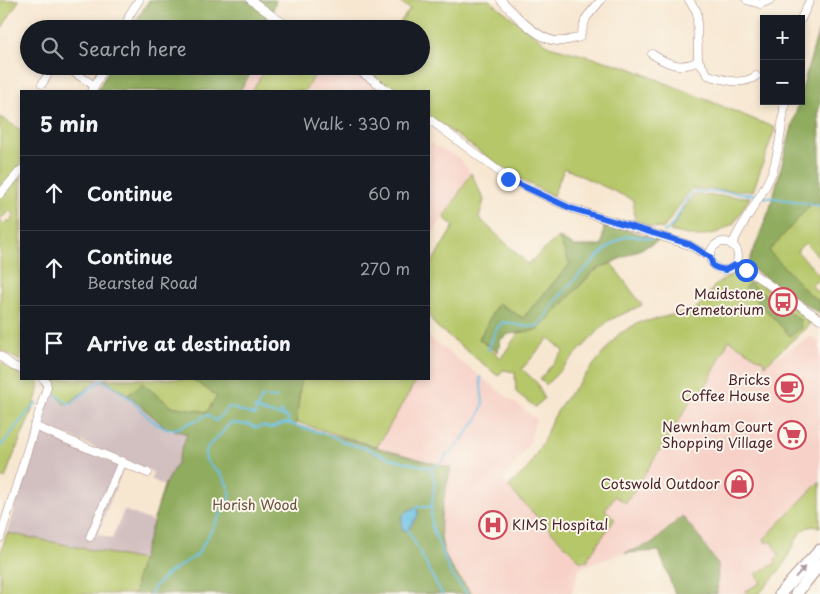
<!DOCTYPE html>
<meta charset="utf-8">
<style>
:root{--surface:#171b24;--page:#242831;--text:#f1f3f6;--muted:#9ea1a6;--line:#363941}
body{margin:0;font-family:"Playpen Sans",sans-serif;background:var(--page);color:var(--text)}
.controls{position:absolute;right:15px;top:15px;display:grid;overflow:hidden;border-radius:0px;box-shadow:0 2px 8px #0003}
.controls button{width:45px;height:45px;display:grid;place-items:center;padding:0;border:0;border-bottom:1px solid var(--line);background:var(--surface);color:var(--text);font:25px sans-serif}
.stop{position:absolute;width:15px;height:15px;margin:-11px;border:4px solid #2563eb;border-radius:50%;background:#fff}
.stop.end{background:#2563eb;border-color:#fff;box-shadow:0 1px 5px #0008}
.list{margin:0;padding:0;list-style:none}
h2{display:flex;justify-content:space-between;align-items:center;height:65px;margin:0;padding:0 20px;font-size:21px}
h2 small{font-size:16px;font-weight:400;color:var(--muted)}
.list li{display:grid;grid-template-columns:32px 1fr auto;gap:15px;align-items:center;box-sizing:border-box;height:75px;padding:0 20px;border-top:1px solid var(--line)}
.list b{display:block;font-size:19px;white-space:nowrap}
.list p{margin:0;font-size:16px;white-space:nowrap;color:var(--muted)}
.list em{font-size:16px;font-style:normal;color:var(--muted)}
.icon{flex:none;width:28px;height:28px;fill:none;stroke:currentColor;stroke-width:2;stroke-linecap:round;stroke-linejoin:round}
.map{position:relative;flex:none;width:820px;height:594px;overflow:hidden}
.search{position:absolute;background:var(--surface);box-shadow:0 2px 8px #0003;left:20px;top:20px;width:410px;height:55px;display:flex;align-items:center;gap:12px;box-sizing:border-box;padding:0 18px;border-radius:28px;color:var(--muted);font-size:19px}
.panel{position:absolute;background:var(--surface);box-shadow:0 2px 8px #0003;left:20px;top:90px;width:410px;height:290px;border-radius:0px}
.map>svg:first-child{display:block}
.built{fill:#f7d1c7}
.industrial{fill:#d2bfc0}
.green{fill:#b6c76a;stroke:#80734a}
.forest{fill:#90ac5e;stroke:#6d6644}
.water{fill:#68bfe5;stroke:#596f88}
.lines{fill:none;stroke-linecap:round;stroke-linejoin:round}
.stream{stroke:#68bfe5;stroke-width:2}
.minor-casing{stroke:#a0837e;stroke-width:9}
.highway-casing{stroke:#a0837e;stroke-width:13}
.minor{stroke:#fff;stroke-width:8}
.highway{stroke:#fff;stroke-width:11}
.oneway{fill:#ae9aa0}
.route{stroke:#2563eb;stroke-width:6}
.labels{text-anchor:middle;stroke-width:4;stroke-linejoin:round;paint-order:stroke}
.poi-label{font-size:14px;fill:#4a1f2b;stroke:#fbf7ec;text-anchor:end}
.park-label{font-size:14px;fill:#6a513e;stroke:#fbf7ec}
</style>
<div class="map">
<svg width="820" height="594" viewBox="0 0 820 594">
<rect width="100%" height="100%" fill="#fbf7ec"/>
<filter id="ink" filterUnits="userSpaceOnUse"><feTurbulence type="fractalNoise" baseFrequency=".02" numOctaves="2"/><feDisplacementMap in="SourceGraphic" scale="10" xChannelSelector="R" yChannelSelector="G"/><feConvolveMatrix kernelMatrix="1 2 1 2 8 2 1 2 1" color-interpolation-filters="sRGB"/></filter>
<filter id="wash" filterUnits="userSpaceOnUse"><feTurbulence type="fractalNoise" baseFrequency=".0096" numOctaves="4" result="noise"/><feDisplacementMap in="SourceGraphic" scale="20" xChannelSelector="R" yChannelSelector="G"/><feGaussianBlur stdDeviation="1.12" result="paint"/><feColorMatrix in="noise" values="0 0 0 0 0 0 0 0 0 0 0 0 0 0 0 0 0 1.4 0 .05"/><feComposite in="paint" operator="in"/></filter>
<g filter="url(#wash)">
<rect width="100%" height="100%" fill="#f7e7d1"/>
<!-- built -->
<g class="built">
<path d="M 255,66 L 345,66 L 382,91 L 240,91 Z"/>
<path d="M 429,143 L 459,158 L 471,173 L 429,239 Z"/>
<path d="M 429,337 L 536,419 L 530,442 L 502,481 L 581,562 L 588,561 L 604,510 L 615,496 L 626,503 L 695,395 L 701,396 L 729,339 L 763,361 L 765,364 L 811,337 L 820,343 L 820,527 L 813,526 L 806,528 L 799,534 L 783,566 L 759,594 L 717,594 L 718,565 L 697,534 L 682,516 L 653,543 L 580,568 L 571,594 L 472,594 L 447,559 L 442,536 L 440,515 L 451,468 L 377,447 L 417,379 L 429,379 Z"/>
</g>
<!-- industrial -->
<g class="industrial">
<path d="M 98,379 L 104,379 L 128,395 L 165,427 L 187,434 L 177,463 L 164,486 L 151,479 L 153,472 L 39,424 L 49,387 L 66,406 Z"/>
<path d="M 36,430 L 124,467 L 97,534 L 112,539 L 124,510 L 154,522 L 142,560 L 7,533 Z"/>
</g>
<!-- green -->
<g class="green">
<path d="M 0,0 L 19,0 L 0,31 Z"/>
<path d="M 396,0 L 489,0 L 549,46 L 627,67 L 775,128 L 753,191 L 691,189 L 663,229 L 635,223 L 633,200 L 564,168 L 553,196 L 516,177 L 429,116 L 429,91 L 394,91 L 358,66 L 421,66 L 421,29 L 395,29 L 410,9 Z"/>
<path d="M 267,66 L 320,66 L 305,91 L 252,91 Z"/>
<path d="M 0,117 L 21,130 L 21,167 L 0,191 Z"/>
<path d="M 471,173 L 484,200 L 479,218 L 528,264 L 558,237 L 570,264 L 523,318 L 498,303 L 479,339 L 501,358 L 519,332 L 538,330 L 594,271 L 611,263 L 642,305 L 608,321 L 546,385 L 540,379 L 564,351 L 549,338 L 522,369 L 537,383 L 544,399 L 535,407 L 516,392 L 515,372 L 503,370 L 498,376 L 436,326 L 429,316 L 429,267 L 454,226 L 444,218 Z"/>
<path d="M 21,176 L 21,361 L 0,350 L 0,220 L 4,224 L 8,220 L 10,222 L 12,221 L 11,219 L 14,214 L 10,211 L 0,219 L 0,198 Z"/>
<path d="M 693,195 L 750,197 L 734,223 L 719,232 L 697,237 L 670,231 Z"/>
<path d="M 813,202 L 820,203 L 820,258 L 805,243 L 797,251 L 820,276 L 820,278 L 812,286 L 820,294 L 820,313 L 768,251 Z"/>
<path d="M 733,274 L 745,275 L 756,281 L 807,316 L 810,319 L 810,324 L 765,365 L 763,361 L 729,340 L 701,396 L 695,395 L 626,503 L 615,496 L 605,510 L 615,519 L 589,556 L 588,561 L 581,562 L 508,487 L 528,468 L 543,442 L 551,422 L 563,402 L 619,334 L 638,323 L 694,310 L 705,300 L 716,284 Z"/>
<path d="M 0,362 L 21,374 L 21,379 L 32,379 L 40,383 C 33,416 15,447 5,479 L 0,477 Z"/>
<path d="M 49,379 L 98,379 L 66,406 L 49,387 Z"/>
<path d="M 104,379 L 192,379 L 217,396 L 207,412 L 171,406 L 142,384 L 128,395 Z"/>
<path d="M 301,379 L 417,379 L 377,447 L 296,422 Z"/>
<path d="M 820,481 L 820,527 L 813,526 L 806,528 L 799,534 L 783,566 L 759,594 L 748,594 L 745,591 L 761,583 L 756,574 L 776,563 L 775,559 L 779,555 L 771,541 L 766,543 L 764,539 Z"/>
<path d="M 7,533 L 142,560 L 137,576 L 135,594 L 0,594 L 0,555 Z"/>
</g>
<!-- forest -->
<g class="forest">
<path d="M 149,0 L 276,0 L 273,10 L 276,27 L 275,29 L 131,29 Z"/>
<path d="M 820,25 L 820,106 L 818,111 L 820,138 L 820,203 L 813,202 L 769,251 L 808,293 L 820,302 L 820,314 L 755,271 L 749,262 L 770,208 L 799,101 L 801,101 L 801,92 Z"/>
<path d="M 111,66 L 255,66 L 240,91 L 97,91 Z"/>
<path d="M 604,223 L 660,240 L 594,271 L 538,330 L 509,334 L 501,339 L 498,352 L 479,339 L 498,303 L 523,318 L 570,264 L 558,237 L 574,246 L 602,246 Z"/>
<path d="M 749,283 L 800,320 L 801,328 L 790,336 L 745,288 Z"/>
<path d="M 192,379 L 301,379 L 296,425 L 451,468 C 444,498 434,529 447,559 C 453,571 464,583 472,594 L 135,594 L 137,576 L 164,486 L 177,463 L 187,434 L 165,427 L 128,395 L 142,383 L 171,406 L 207,412 L 217,396 Z"/>
<path d="M 682,516 L 697,534 L 718,565 L 717,594 L 675,594 L 659,551 L 625,553 L 653,543 Z"/>
</g>
<!-- water -->
<path class="water" d="M 417,507 L 418,515 L 408,530 L 402,530 L 402,516 L 407,511 Z"/>
<g class="lines">
<!-- stream -->
<g class="stream">
<path d="M 764,197 C 783,199 801,202 820,206"/>
<path d="M 664,232 C 679,224 680,203 693,192 L 729,192 L 757,195"/>
<path d="M 488,350 L 497,328 L 503,322 C 513,323 527,329 537,326 C 543,324 552,305 557,299 C 571,283 607,244 624,237 C 633,233 645,240 654,238"/>
<path d="M 48,395 L 53,392 C 59,397 64,403 72,404 C 80,393 92,389 102,379 C 111,386 122,391 130,399 C 142,410 153,427 171,429 C 181,430 189,420 200,420 L 203,416 L 208,415 L 216,421 L 229,407 L 253,415 L 256,415 L 255,408 L 257,408 L 262,397 L 277,398"/>
<path d="M 257,408 L 260,411 L 287,417 L 289,424"/>
<path d="M 281,411 L 284,417"/>
<path d="M 0,447 L 31,408 L 37,403"/>
<path d="M 431,468 L 435,483 L 431,507 L 432,527 L 451,574 L 467,594"/>
<path d="M 417,507 L 431,507"/>
<path d="M 408,530 L 442,594"/>
<path d="M 151,594 L 154,587 L 170,572 L 197,555 L 229,500 L 231,494 C 228,488 225,478 220,473 C 216,469 211,467 208,463 C 199,451 213,441 221,434 C 225,430 226,425 232,423 C 237,422 242,426 248,424 L 256,428 L 263,426 L 271,428 L 286,423 L 294,425 L 335,437 L 343,442 L 368,449 L 389,458 L 431,468 L 443,461 L 446,455 L 452,452 L 478,418 L 483,404 L 480,377"/>
</g>
</g>
</g>
<g filter="url(#ink)">
<g class="lines">
<defs>
<g id="minor">
<path d="M 251,0 L 274,17 L 293,29"/>
<path d="M 501,0 C 513,13 538,40 557,41 C 565,42 572,39 580,37 L 586,18 L 601,0"/>
<path d="M 689,0 L 697,12 L 698,60 L 708,75 C 724,80 742,86 756,76"/>
<path d="M 747,0 L 760,4 L 770,0"/>
<path d="M 801,19 L 810,0"/>
<path d="M 124,29 L 130,14 L 139,0"/>
<path d="M 652,54 C 667,64 681,70 698,61"/>
<path d="M 64,66 L 95,86"/>
<path d="M 352,66 L 389,91"/>
<path d="M 42,84 L 53,66"/>
<path d="M 92,91 L 105,66"/>
<path d="M 429,119 L 509,179 L 570,208 L 689,245 L 710,257"/>
<path d="M 0,194 L 21,170"/>
<circle cx="724" cy="256" r="14"/>
<path d="M 732,245 C 743,219 763,197 773,170 C 780,148 782,124 785,101"/>
<path d="M 735,265 L 750,272 L 820,319"/>
<path d="M 0,356 L 13,366 L 21,369"/>
<path d="M 34,426 L 148,473"/>
<path d="M 90,537 L 122,461"/>
<path d="M 0,538 L 47,387 L 46,381 L 43,379"/>
</g>
<g id="highway">
<path d="M 780,594 L 820,550"/>
<path d="M 796,594 L 820,564"/>
</g>
</defs>
<!-- minor casing -->
<use href="#minor" class="minor-casing"/>
<!-- highway casing -->
<use href="#highway" class="highway-casing"/>
<!-- minor -->
<use href="#minor" class="minor"/>
<!-- highway -->
<use href="#highway" class="highway"/>
</g>
<!-- one-way arrows -->
<defs><path id="oneway-solid" d="M-6-.8H1V-3.2L6.5 0L1 3.2V.8H-6Z" transform="scale(1.25)"/></defs>
<use class="oneway" href="#oneway-solid" transform="translate(800 572) rotate(-48)"/>
</g>
<g class="lines" filter="url(#ink)">
<!-- route -->
<path class="route" d="M 508,179 L 570,208 L 689,244 L 710,257 L 713,266 L 717,268 L 725,270 L 735,265 L 746,270"/>
</g>
<!-- icons -->
<defs>
<symbol id="bus-ring" viewBox="-11 -11 22 22"><circle r="9.5" fill="#fbf7ec" stroke="#d1495b" stroke-width="1.5"/><path d="M-5-6H5V4H4V6H2V4H-2V6H-4V4H-5ZM-3.5-4V0h7V-4ZM-3.5 1.2v1.5H-2V1.2ZM2 1.2v1.5H3.5V1.2Z" fill="#d1495b"/></symbol>
<symbol id="cafe-ring" viewBox="-11 -11 22 22"><circle r="9.5" fill="#fbf7ec" stroke="#d1495b" stroke-width="1.5"/><path d="M-5.5-4.5H6V0H3Q3 3.5 0 3.5H-2.5Q-5.5 3.5-5.5 0ZM3-3.2v2h1.7v-2ZM-6 4.5H4V6H-6Z" fill="#d1495b"/></symbol>
<symbol id="supermarket-ring" viewBox="-11 -11 22 22"><circle r="9.5" fill="#fbf7ec" stroke="#d1495b" stroke-width="1.5"/><path d="M-6-5.5h2.5l.6 2H6L4.5 2H-2.5L-4.4-4H-6ZM-1.5 3.2a1.3 1.3 0 1 0 .1 0ZM3 3.2a1.3 1.3 0 1 0 .1 0Z" fill="#d1495b"/></symbol>
<symbol id="shop-ring" viewBox="-11 -11 22 22"><circle r="9.5" fill="#fbf7ec" stroke="#d1495b" stroke-width="1.5"/><path d="M-5-2.5h2.3a2.7 3.5 0 0 1 5.4 0H5L5.5 6h-11ZM-1.5-2.5h3a1.5 2.3 0 0 0-3 0Z" fill="#d1495b"/></symbol>
<symbol id="hospital-ring" viewBox="-11 -11 22 22"><circle r="9.5" fill="#fbf7ec" stroke="#d1495b" stroke-width="1.5"/><path d="M-5-5h3v3.5h4V-5h3V5h-3V1.5h-4V5h-3Z" fill="#d1495b"/></symbol>
</defs>
<g fill-rule="evenodd">
<use href="#bus-ring" x="767" y="286" width="32" height="32"/>
<use href="#cafe-ring" x="773" y="372" width="32" height="32"/>
<use href="#supermarket-ring" x="776" y="419" width="32" height="32"/>
<use href="#shop-ring" x="723" y="468" width="32" height="32"/>
<use href="#hospital-ring" x="477" y="509" width="32" height="32"/>
</g>
<g class="labels">
<!-- poi labels -->
<g class="poi-label">
<text x="764" y="299">Maidstone<tspan x="764" dy="16">Cremetorium</tspan></text>
<text x="770" y="385">Bricks<tspan x="770" dy="16">Coffee House</tspan></text>
<text x="773" y="432">Newnham Court<tspan x="773" dy="16">Shopping Village</tspan></text>
<text x="720" y="489">Cotswold Outdoor</text>
<text x="512" y="530" text-anchor="start">KIMS Hospital</text>
</g>
<!-- park labels -->
<g class="park-label">
<text x="255" y="510">Horish Wood</text>
</g>
</g>
</svg>
<div class="controls">
<button>+</button>
<button>−</button>
</div>
<div class="stop" style="left:746px;top:270px"></div>
<div class="stop end" style="left:508px;top:179px"></div>
<div class="search"><svg class="icon" aria-label="search" viewBox="0 0 24 24"><circle cx="10" cy="10" r="6"/><path d="M15 15l6 6"/></svg>Search here</div>
<section class="panel">
<h2>5 min<small>Walk · 330 m</small></h2>
<ul class="list">
<li><svg class="icon" aria-label="ahead" viewBox="0 0 24 24"><path d="M12 20V5M6 11l6-6 6 6"/></svg><div><b>Continue</b></div><em>60 m</em></li>
<li><svg class="icon" aria-label="ahead" viewBox="0 0 24 24"><path d="M12 20V5M6 11l6-6 6 6"/></svg><div><b>Continue</b><p>Bearsted Road</p></div><em>270 m</em></li>
<li><svg class="icon" aria-label="arrive" viewBox="0 0 24 24"><path d="M6 21V4h12l-3 4 3 4H6"/></svg><div><b>Arrive at destination</b></div></li>
</ul>
</section>
</div>
